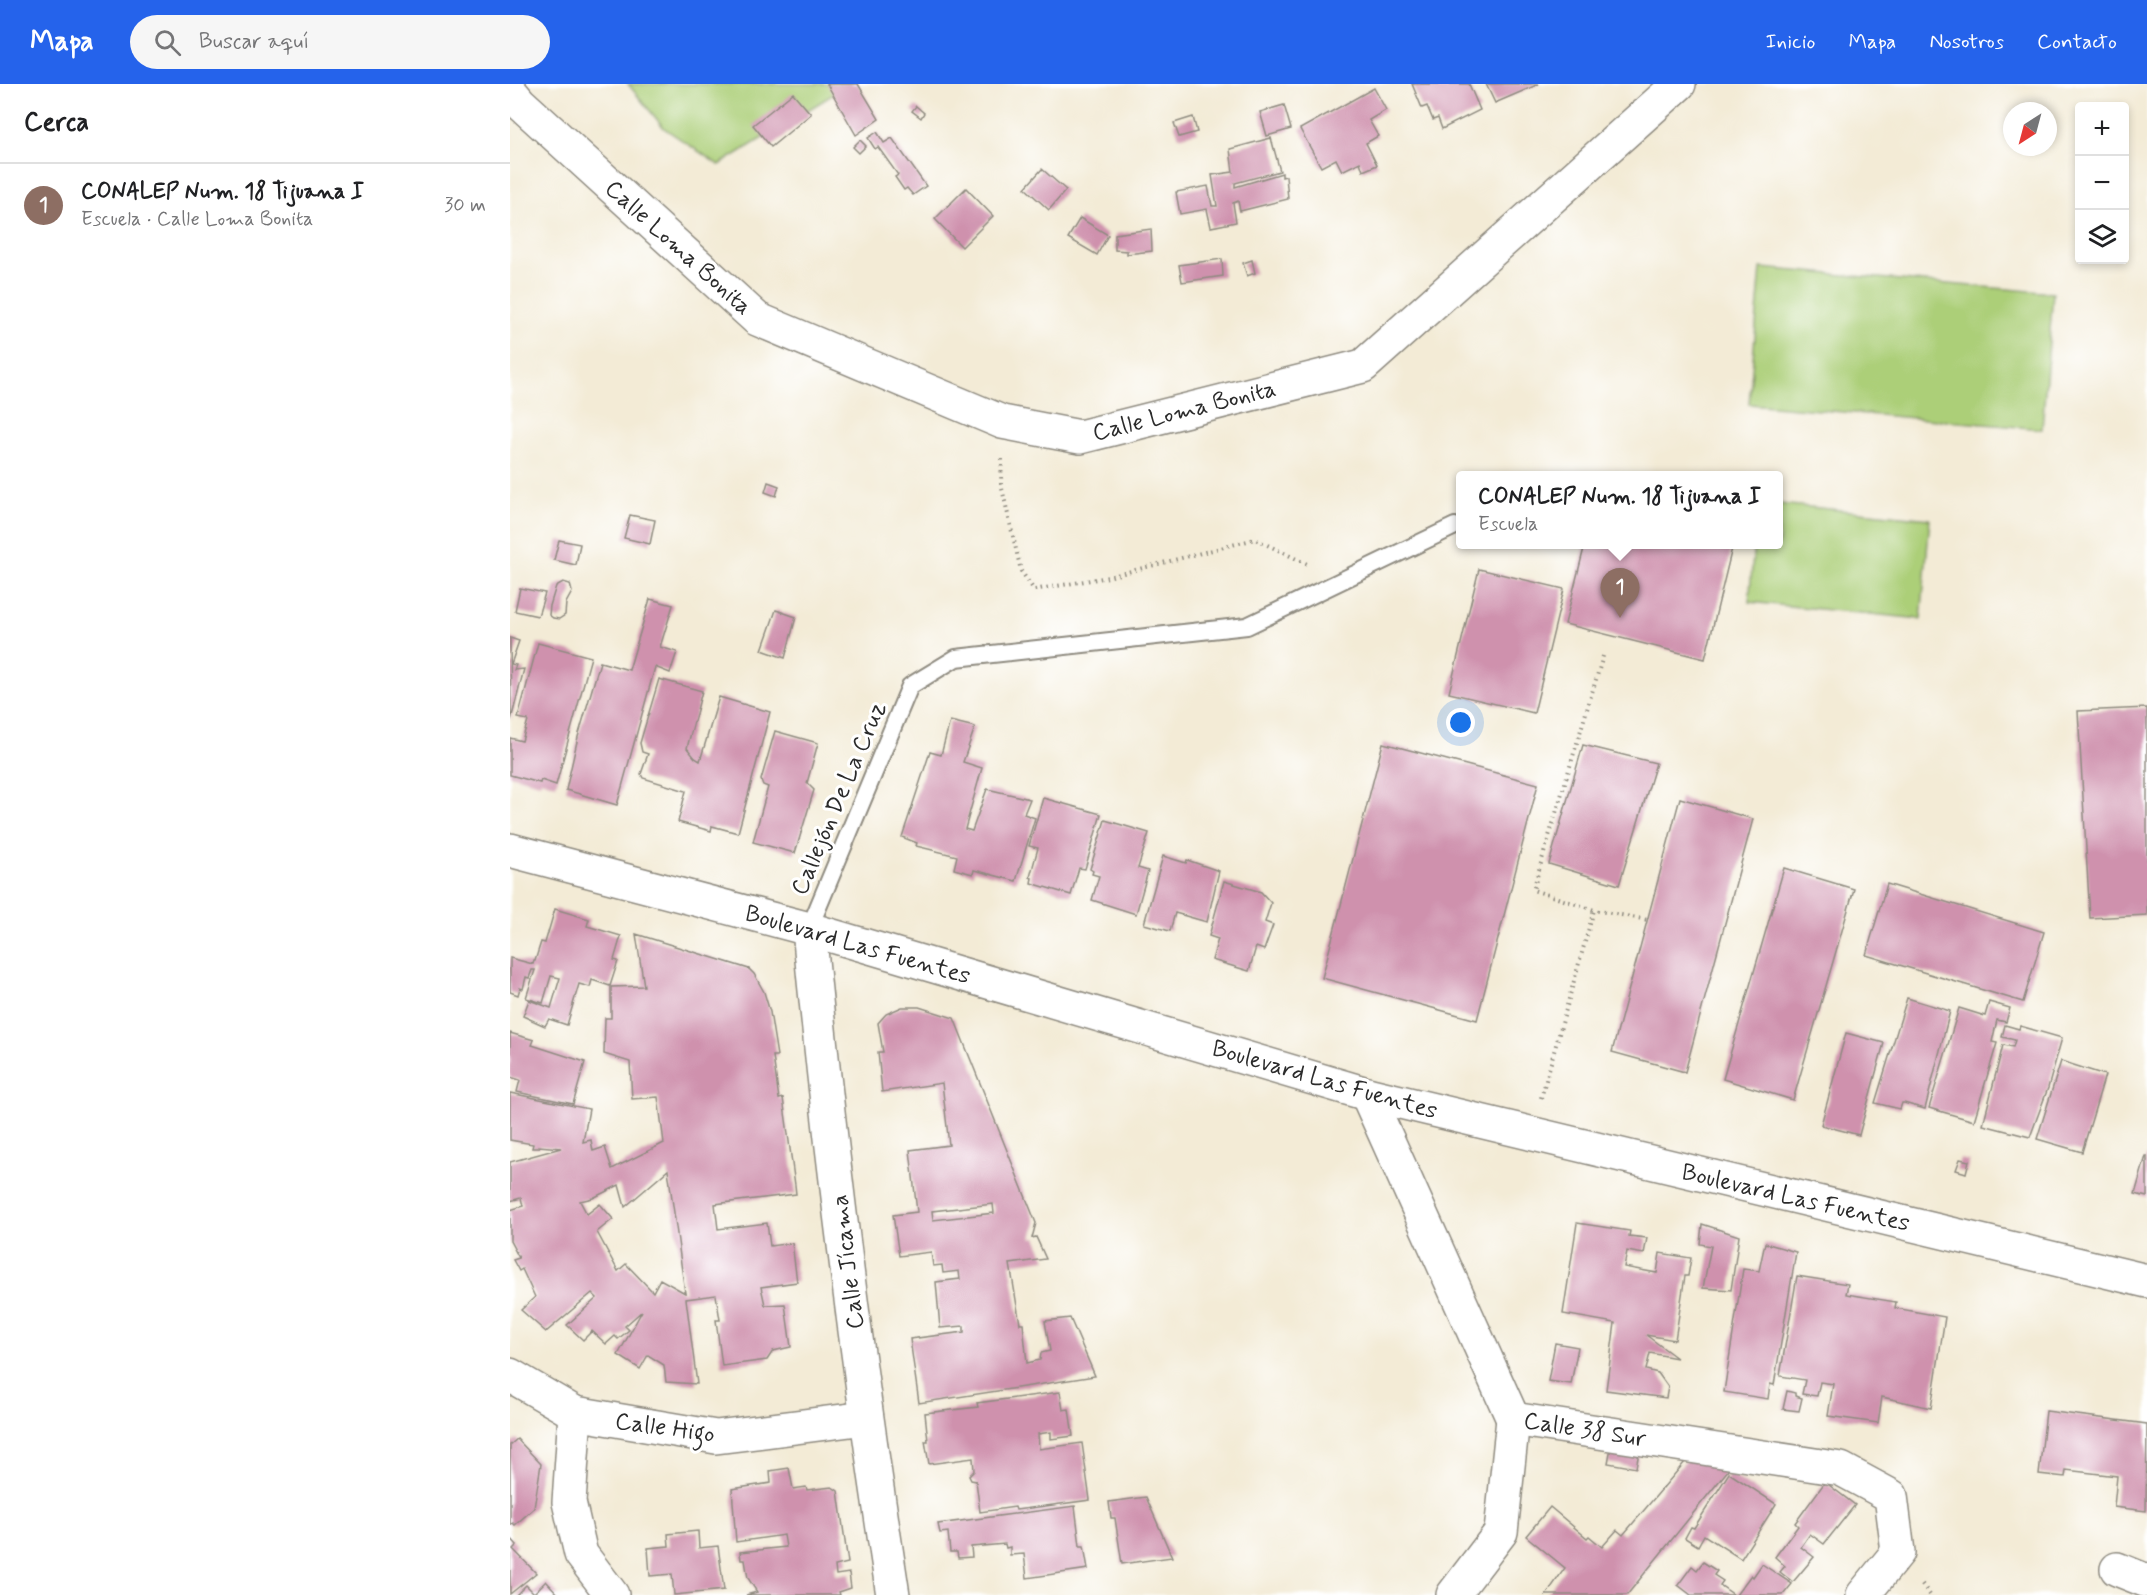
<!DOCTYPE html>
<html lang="es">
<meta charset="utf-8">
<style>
:root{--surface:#fff;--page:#f6f6f6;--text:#202124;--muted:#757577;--line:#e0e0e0;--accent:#2563eb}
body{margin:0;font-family:Mynerve,sans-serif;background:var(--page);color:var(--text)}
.controls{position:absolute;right:18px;top:18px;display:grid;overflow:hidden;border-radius:6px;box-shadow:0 3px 9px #0003}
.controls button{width:54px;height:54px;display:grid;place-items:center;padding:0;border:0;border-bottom:2px solid var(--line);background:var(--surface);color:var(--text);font:30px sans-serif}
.compass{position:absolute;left:1493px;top:18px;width:54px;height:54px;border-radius:50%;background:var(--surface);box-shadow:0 3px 9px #0003;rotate:216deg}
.you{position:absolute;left:951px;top:639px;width:21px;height:21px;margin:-15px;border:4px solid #fff;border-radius:50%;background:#1a73e8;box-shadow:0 0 0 9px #1a73e833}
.badge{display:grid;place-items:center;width:39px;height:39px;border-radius:50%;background:var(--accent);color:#fff;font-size:20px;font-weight:700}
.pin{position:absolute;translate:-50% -50px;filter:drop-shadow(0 2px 3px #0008)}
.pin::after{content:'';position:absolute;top:32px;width:21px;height:18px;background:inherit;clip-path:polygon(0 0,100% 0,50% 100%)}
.popup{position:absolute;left:946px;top:387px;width:327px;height:78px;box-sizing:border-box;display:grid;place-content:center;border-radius:6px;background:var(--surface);filter:drop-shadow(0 2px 4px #0005);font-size:20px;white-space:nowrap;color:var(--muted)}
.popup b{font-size:22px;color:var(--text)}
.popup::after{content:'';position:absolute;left:50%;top:100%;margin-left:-12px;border:12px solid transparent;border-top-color:var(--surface)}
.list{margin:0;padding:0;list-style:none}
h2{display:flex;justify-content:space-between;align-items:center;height:78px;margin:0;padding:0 24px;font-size:26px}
h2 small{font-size:20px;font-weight:400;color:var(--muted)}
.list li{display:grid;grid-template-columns:39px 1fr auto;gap:18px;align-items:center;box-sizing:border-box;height:84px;padding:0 24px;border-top:2px solid var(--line)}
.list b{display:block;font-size:22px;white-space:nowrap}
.list p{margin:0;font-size:20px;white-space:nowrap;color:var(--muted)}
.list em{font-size:20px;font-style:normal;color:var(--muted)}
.icon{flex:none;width:33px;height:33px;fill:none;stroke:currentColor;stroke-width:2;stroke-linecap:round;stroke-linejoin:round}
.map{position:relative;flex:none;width:1637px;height:1511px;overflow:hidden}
header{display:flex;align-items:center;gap:36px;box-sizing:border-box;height:84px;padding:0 30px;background:var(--accent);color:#fff}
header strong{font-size:28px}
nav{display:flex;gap:33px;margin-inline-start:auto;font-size:21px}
.search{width:420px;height:54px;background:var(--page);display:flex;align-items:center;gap:15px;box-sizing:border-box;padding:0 21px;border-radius:33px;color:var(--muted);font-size:22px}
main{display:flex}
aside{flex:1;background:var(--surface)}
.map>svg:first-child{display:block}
.green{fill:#accf78;stroke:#6c7d52;stroke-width:1.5}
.building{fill:#cf91ad;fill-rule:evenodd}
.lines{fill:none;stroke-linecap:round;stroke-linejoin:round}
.lane-casing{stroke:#8f8b80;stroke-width:20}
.street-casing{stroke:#8f8b80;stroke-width:36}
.secondary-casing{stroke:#8f8b80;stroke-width:36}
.path{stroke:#8f8b80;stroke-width:4;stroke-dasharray:1.5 4.5;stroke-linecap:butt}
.lane{stroke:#fff;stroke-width:16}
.street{stroke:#fff;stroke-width:33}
.secondary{stroke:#fff;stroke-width:33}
.labels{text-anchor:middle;stroke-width:6;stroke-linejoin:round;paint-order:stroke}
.street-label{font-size:24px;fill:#2b2b2b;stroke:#fff}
</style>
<header>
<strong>Mapa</strong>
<div class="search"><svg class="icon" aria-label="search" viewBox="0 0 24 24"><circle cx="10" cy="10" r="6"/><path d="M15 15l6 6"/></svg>Buscar aquí</div>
<nav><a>Inicio</a><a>Mapa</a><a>Nosotros</a><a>Contacto</a></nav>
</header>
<main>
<aside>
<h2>Cerca<small></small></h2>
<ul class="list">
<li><span class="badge" style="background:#8d6e63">1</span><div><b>CONALEP Num. 18 Tijuana I</b><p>Escuela · Calle Loma Bonita</p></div><em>30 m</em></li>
</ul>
</aside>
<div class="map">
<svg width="1637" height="1511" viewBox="0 0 1637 1511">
<rect width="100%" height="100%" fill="#fff"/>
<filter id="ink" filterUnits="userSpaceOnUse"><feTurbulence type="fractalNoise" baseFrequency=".0167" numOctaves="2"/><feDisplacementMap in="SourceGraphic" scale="12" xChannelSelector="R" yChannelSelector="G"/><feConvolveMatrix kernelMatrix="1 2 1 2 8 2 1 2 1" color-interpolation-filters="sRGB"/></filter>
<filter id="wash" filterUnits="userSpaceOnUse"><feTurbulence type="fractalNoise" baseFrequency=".008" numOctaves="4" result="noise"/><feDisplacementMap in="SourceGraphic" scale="24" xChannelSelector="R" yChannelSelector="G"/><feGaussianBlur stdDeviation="1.35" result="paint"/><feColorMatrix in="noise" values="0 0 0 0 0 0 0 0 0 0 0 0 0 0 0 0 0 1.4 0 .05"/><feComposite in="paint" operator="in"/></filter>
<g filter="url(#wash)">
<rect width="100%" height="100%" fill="#f3ebd6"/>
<!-- green -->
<g class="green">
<path d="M 118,0 L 340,0 L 209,81 L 154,44 Z"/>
<path d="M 1251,184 L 1543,209 L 1532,345 L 1239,320 Z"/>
<path d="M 1269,420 L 1420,435 L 1411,535 L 1239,518 L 1244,461 L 1269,460 Z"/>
</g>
<g id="blocks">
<!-- building -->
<g class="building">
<path d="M 317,0 L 348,0 L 369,35 L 346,51 Z"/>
<path d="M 902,0 L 959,0 L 970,26 L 932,45 L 928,34 L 923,36 L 917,22 L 912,24 Z"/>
<path d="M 976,0 L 1029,0 L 985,19 Z"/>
<path d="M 864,4 L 876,26 L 859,36 L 868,52 L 856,59 L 867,81 L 853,87 L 850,78 L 832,87 L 826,75 L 811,83 L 790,45 Z"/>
<path d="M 283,9 L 301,30 L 261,63 L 243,41 Z"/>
<path d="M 774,21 L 781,45 L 757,52 L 750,28 Z"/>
<path d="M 406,22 L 414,29 L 411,34 L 402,27 Z"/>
<path d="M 683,33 L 687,48 L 669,53 L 664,39 Z"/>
<path d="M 367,48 L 374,59 L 382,54 L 416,102 L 403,111 L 397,104 L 394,106 L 385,93 L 388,91 L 368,63 L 365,65 L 358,54 Z"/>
<path d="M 761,54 L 770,87 L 725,99 L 725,103 L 772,89 L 772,93 L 776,92 L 778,115 L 730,127 L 728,117 L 723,119 L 726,138 L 701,143 L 697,125 L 670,130 L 666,108 L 698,102 L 702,122 L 707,122 L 702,91 L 723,88 L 720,65 Z"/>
<path d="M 350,56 L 356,62 L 349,69 L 343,63 Z"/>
<path d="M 532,85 L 556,106 L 539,126 L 515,104 Z"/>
<path d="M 456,104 L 483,132 L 452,163 L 425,135 Z"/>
<path d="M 570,134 L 598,151 L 587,171 L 558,154 Z"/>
<path d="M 641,145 L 642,167 L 617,170 L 617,167 L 605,166 L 605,150 Z"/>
<path d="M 712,175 L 713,192 L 672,198 L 669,181 Z"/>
<path d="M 742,176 L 745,189 L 737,192 L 733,179 Z"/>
<path d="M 258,398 L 269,402 L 266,412 L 255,408 Z"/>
<path d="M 120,431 L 145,436 L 140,460 L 114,454 Z"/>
<path d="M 49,456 L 70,460 L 66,481 L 44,476 Z"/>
<path d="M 1075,460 L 1223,460 L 1195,575 L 1055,540 Z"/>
<path d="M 969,485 L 1054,505 L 1024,629 L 939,609 Z"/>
<path d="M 53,498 L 60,500 L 62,508 L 56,519 L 55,531 L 49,535 L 43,534 L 39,531 L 40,522 L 46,502 Z"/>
<path d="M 10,504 L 35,509 L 28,532 L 5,527 Z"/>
<path d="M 140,515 L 163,521 L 150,563 L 167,568 L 160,589 L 145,583 L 107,721 L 56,706 L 68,653 L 90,578 L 119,586 Z"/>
<path d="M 266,526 L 286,533 L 275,574 L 252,566 Z"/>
<path d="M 0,554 L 9,557 L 1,580 L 6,581 L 4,586 L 14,585 L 1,636 Z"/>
<path d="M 28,559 L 81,573 L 46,701 L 31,696 L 30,699 L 0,691 L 0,654 L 12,657 L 18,636 L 8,634 Z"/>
<path d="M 149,595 L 192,607 L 177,664 L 185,674 L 190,677 L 209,613 L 260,628 L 228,749 L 202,742 L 201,747 L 168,738 L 176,707 L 133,694 L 131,690 L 138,670 L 132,668 L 130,659 Z"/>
<path d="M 1637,624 L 1637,831 L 1580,834 L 1568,627 Z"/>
<path d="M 440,637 L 465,643 L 453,678 L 472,684 L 455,745 L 462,747 L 477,705 L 520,715 L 514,730 L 525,734 L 506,797 L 464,786 L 463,790 L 444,785 L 447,772 L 406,762 L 407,759 L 392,753 L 420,668 L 431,671 Z"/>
<path d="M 265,647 L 308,659 L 297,699 L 304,706 L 285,769 L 243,758 L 258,703 L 253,701 L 251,696 Z"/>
<path d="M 873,659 L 1028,700 L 967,936 L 812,894 Z"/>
<path d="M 1073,661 L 1146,679 L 1109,801 L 1039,780 Z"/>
<path d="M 533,714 L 591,730 L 575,785 L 569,784 L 561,811 L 521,799 L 522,794 L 520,793 L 528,764 L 519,762 Z"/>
<path d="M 1170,714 L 1243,735 L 1175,988 L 1102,968 Z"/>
<path d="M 595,736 L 639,749 L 628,784 L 638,787 L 626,830 L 582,816 L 589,792 L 582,790 L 583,787 L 580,785 Z"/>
<path d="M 653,772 L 676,779 L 677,776 L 709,787 L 697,838 L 665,829 L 660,847 L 634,840 Z"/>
<path d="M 1274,784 L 1344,805 L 1283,1016 L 1213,995 Z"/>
<path d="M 714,797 L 751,808 L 761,819 L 755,838 L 763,841 L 754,866 L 746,863 L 739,887 L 702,876 L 708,855 L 699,852 Z"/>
<path d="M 1377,800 L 1534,848 L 1513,918 L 1356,871 Z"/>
<path d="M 45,825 L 79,835 L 77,842 L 111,852 L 104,876 L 108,877 L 100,902 L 82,896 L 80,903 L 69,900 L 57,941 L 39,935 L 35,942 L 13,932 L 19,916 L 41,924 L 50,894 L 41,892 L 33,919 L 16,914 L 25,886 L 22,886 L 19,894 L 16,893 L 13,905 L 10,904 L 8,911 L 0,908 L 0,874 L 23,880 L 24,877 L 25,877 L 31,858 L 35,859 Z"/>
<path d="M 126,850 L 239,885 L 244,890 L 254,908 L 260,928 L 267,972 L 263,972 L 269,1015 L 273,1014 L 285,1101 L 286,1110 L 205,1120 L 208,1145 L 257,1139 L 260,1162 L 282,1159 L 287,1198 L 251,1203 L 255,1221 L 275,1220 L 281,1263 L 263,1267 L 257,1276 L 212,1282 L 206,1236 L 210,1236 L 206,1211 L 176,1215 L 187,1300 L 156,1298 L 154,1281 L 138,1271 L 130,1285 L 108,1271 L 132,1227 L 115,1242 L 119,1246 L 108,1255 L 105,1252 L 96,1260 L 82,1247 L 73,1256 L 57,1241 L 87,1214 L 82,1209 L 36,1248 L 11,1226 L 25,1213 L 12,1185 L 9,1187 L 3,1176 L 9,1174 L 0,1157 L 0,1126 L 13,1122 L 11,1114 L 0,1117 L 0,1078 L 51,1064 L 29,1062 L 29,1064 L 22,1064 L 23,1060 L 0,1056 L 0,1009 L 79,1025 L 73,1058 L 81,1056 L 83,1067 L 95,1063 L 102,1085 L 154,1059 L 148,1013 L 122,1015 L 120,978 L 94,970 L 95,934 L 101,934 L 101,903 L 134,902 ZM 158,1086 L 167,1150 L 175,1209 L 150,1195 L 143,1208 L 116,1180 L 108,1187 L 87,1148 L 103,1135 L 90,1120 L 77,1130 L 70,1117 L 83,1114 L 109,1101 L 115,1123 Z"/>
<path d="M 1397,914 L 1440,927 L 1415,1025 L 1394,1019 L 1392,1019 L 1390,1025 L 1365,1019 Z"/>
<path d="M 1479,918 L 1500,924 L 1496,938 L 1487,936 L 1482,958 L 1487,959 L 1464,1037 L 1419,1024 L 1449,924 L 1475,932 Z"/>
<path d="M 392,923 L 409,923 L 444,934 L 526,1139 L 522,1154 L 526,1153 L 536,1175 L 500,1180 L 510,1240 L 513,1240 L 517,1279 L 530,1276 L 531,1269 L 540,1267 L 535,1237 L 560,1234 L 585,1292 L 409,1319 L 400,1255 L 454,1248 L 454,1242 L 430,1244 L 426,1198 L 450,1195 L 449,1187 L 433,1189 L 432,1181 L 423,1182 L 421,1168 L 389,1172 L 383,1131 L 407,1128 L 400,1066 L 439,1061 L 432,999 L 372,1008 L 368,968 L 373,968 L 368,939 L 376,930 ZM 483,1120 L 484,1129 L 423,1136 L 422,1127 Z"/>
<path d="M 1495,941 L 1509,945 L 1510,942 L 1552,954 L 1538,1004 L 1520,1053 L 1473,1041 L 1493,961 L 1503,963 L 1505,956 L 1492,953 Z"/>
<path d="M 0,949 L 24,956 L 22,961 L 75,978 L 63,1020 L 7,1008 L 10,996 L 0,993 Z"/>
<path d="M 1336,949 L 1374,959 L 1349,1051 L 1311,1041 Z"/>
<path d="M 1551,977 L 1595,991 L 1572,1068 L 1527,1055 Z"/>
<path d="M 1636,1072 L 1637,1072 L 1637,1113 L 1625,1110 Z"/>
<path d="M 1450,1075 L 1459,1077 L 1456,1089 L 1446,1086 Z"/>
<path d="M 1067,1139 L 1120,1147 L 1119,1152 L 1137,1154 L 1134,1170 L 1117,1167 L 1114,1183 L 1147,1189 L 1150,1169 L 1181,1174 L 1178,1192 L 1175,1192 L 1165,1256 L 1136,1251 L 1167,1274 L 1140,1269 L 1136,1286 L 1148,1289 L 1158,1303 L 1156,1314 L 1096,1306 L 1105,1239 L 1053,1230 Z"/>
<path d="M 1192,1140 L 1229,1152 L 1221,1206 L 1193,1204 L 1201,1162 L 1190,1160 Z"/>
<path d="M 1255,1159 L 1286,1168 L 1264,1301 L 1260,1300 L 1258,1315 L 1214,1308 L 1233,1185 L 1249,1187 Z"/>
<path d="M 1287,1192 L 1338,1200 L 1336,1210 L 1386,1218 L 1385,1224 L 1435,1233 L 1421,1324 L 1372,1313 L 1368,1339 L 1318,1332 L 1323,1300 L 1310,1298 L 1307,1312 L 1292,1310 L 1295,1296 L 1270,1292 Z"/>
<path d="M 1045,1259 L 1068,1263 L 1061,1300 L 1038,1297 Z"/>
<path d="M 1277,1307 L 1285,1309 L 1285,1312 L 1292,1314 L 1289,1327 L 1273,1325 Z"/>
<path d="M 550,1308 L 553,1326 L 559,1325 L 563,1352 L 541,1355 L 541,1348 L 528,1350 L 529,1365 L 572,1359 L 580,1416 L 506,1426 L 505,1423 L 470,1428 L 466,1397 L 461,1396 L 459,1392 L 464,1387 L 463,1374 L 419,1380 L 415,1357 L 418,1357 L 415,1329 L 468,1323 L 467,1319 Z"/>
<path d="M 1536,1327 L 1637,1340 L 1636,1427 L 1604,1423 L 1607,1392 L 1556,1386 L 1555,1393 L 1529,1390 Z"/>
<path d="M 7,1355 L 31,1380 L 24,1424 L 5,1441 L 3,1439 L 0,1441 L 0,1361 Z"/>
<path d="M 1102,1358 L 1130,1363 L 1126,1384 L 1098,1379 Z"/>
<path d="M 1180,1372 L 1223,1380 L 1117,1511 L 1036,1511 L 1055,1484 L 1016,1452 L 1040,1423 L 1077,1454 L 1079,1452 L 1092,1463 L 1107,1446 L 1113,1451 Z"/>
<path d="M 279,1384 L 283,1405 L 296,1403 L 297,1406 L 322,1403 L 328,1407 L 338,1479 L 325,1482 L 326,1491 L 339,1489 L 341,1504 L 329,1508 L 330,1511 L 236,1511 L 247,1508 L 238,1494 L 235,1476 L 231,1476 L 230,1468 L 276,1463 L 274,1451 L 226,1458 L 222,1405 L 261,1399 L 260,1387 Z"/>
<path d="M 1219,1389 L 1266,1420 L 1231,1475 L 1194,1451 L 1188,1462 L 1175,1454 L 1181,1443 L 1184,1444 Z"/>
<path d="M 1315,1398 L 1345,1421 L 1314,1460 L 1300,1450 L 1291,1463 L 1304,1473 L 1283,1498 L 1270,1488 L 1275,1482 L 1265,1473 L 1288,1442 L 1285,1439 Z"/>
<path d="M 636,1413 L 662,1473 L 612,1480 L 605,1434 L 601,1434 L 599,1418 Z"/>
<path d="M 565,1422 L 570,1462 L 574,1462 L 578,1485 L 517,1494 L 514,1470 L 500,1471 L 500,1463 L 496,1464 L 495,1460 L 461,1463 L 462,1473 L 448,1474 L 447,1468 L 440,1468 L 438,1448 L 430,1449 L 428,1440 Z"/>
<path d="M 188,1447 L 189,1464 L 208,1462 L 214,1506 L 164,1511 L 162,1490 L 140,1492 L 138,1464 L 159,1462 L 158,1450 Z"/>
<path d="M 0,1453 L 7,1461 L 3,1465 L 26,1489 L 0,1510 Z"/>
<path d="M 1193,1478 L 1207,1487 L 1204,1491 L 1213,1497 L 1210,1501 L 1224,1511 L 1181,1511 L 1168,1501 L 1182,1482 L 1187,1486 Z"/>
<path d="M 1252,1480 L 1282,1500 L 1273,1511 L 1226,1511 L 1241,1491 L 1243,1493 Z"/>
<path d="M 36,1497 L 49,1511 L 6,1511 L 16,1501 L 24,1509 Z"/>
</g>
</g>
</g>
<g filter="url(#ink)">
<use href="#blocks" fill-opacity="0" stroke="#8f8b80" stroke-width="1.5"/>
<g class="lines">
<defs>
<path id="lane" d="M 299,845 L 400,602 L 446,574 L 737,542 L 945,442"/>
<g id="street">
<path d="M 0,7 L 10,19 L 247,235 L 492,338 L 570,353 L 853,282 L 1169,0"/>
<path d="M 299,845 C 320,1068 349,1290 383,1511"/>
<path d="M 857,1010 L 1003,1335"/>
<path d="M 0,1291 L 65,1329 L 206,1353 L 356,1334"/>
<path d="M 65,1329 L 59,1418 L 71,1470 L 102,1511"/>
<path d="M 1003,1335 L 1331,1385 L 1381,1412 L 1388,1468 L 1353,1511"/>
<path d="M 1607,1485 L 1637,1497"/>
<path d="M 943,1511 L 991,1448 L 1003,1335"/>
</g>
<path id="secondary" d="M 0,766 L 299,845 L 857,1010 L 1637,1197"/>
</defs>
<!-- lane casing -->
<use href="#lane" class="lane-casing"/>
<!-- street casing -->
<use href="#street" class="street-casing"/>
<!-- secondary casing -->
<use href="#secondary" class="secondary-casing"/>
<!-- path -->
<g class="path">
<path d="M 492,375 L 491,400 L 511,487 L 524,506 L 598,493 L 745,455 L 797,480"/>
<path d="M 1093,572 L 1023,806 L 1084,826 L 1138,836"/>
<path d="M 1031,1014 L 1084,826"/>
<path d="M 1412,1500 L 1420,1511"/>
</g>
<!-- lane -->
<use href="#lane" class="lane"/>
<!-- street -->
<use href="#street" class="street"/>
<!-- secondary -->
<use href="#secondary" class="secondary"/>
</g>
</g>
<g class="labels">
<!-- street labels -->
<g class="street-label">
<text transform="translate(169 163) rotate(42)" y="8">Calle Loma Bonita</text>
<text transform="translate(674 326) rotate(-14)" y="8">Calle Loma Bonita</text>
<text transform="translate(328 714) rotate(-67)" y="8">Callejón De La Cruz</text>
<text transform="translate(348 860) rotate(16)" y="8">Boulevard Las Fuentes</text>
<text transform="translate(815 995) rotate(16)" y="8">Boulevard Las Fuentes</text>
<text transform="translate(1286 1113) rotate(13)" y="8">Boulevard Las Fuentes</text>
<text transform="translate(337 1178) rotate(-97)" y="8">Calle Jícama</text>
<text transform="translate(155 1343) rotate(8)" y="8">Calle Higo</text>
<text transform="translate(1075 1345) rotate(9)" y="8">Calle 38 Sur</text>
</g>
</g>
</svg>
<div class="controls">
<button>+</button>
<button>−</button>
<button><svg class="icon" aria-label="layers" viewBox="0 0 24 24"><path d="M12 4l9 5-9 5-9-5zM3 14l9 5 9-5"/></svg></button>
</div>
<svg class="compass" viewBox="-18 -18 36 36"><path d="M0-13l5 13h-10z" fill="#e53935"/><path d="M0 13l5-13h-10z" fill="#757577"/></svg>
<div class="you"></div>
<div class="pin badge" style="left:1110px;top:534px;background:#8d6e63">1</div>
<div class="popup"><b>CONALEP Num. 18 Tijuana I</b>Escuela</div>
</div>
</main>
